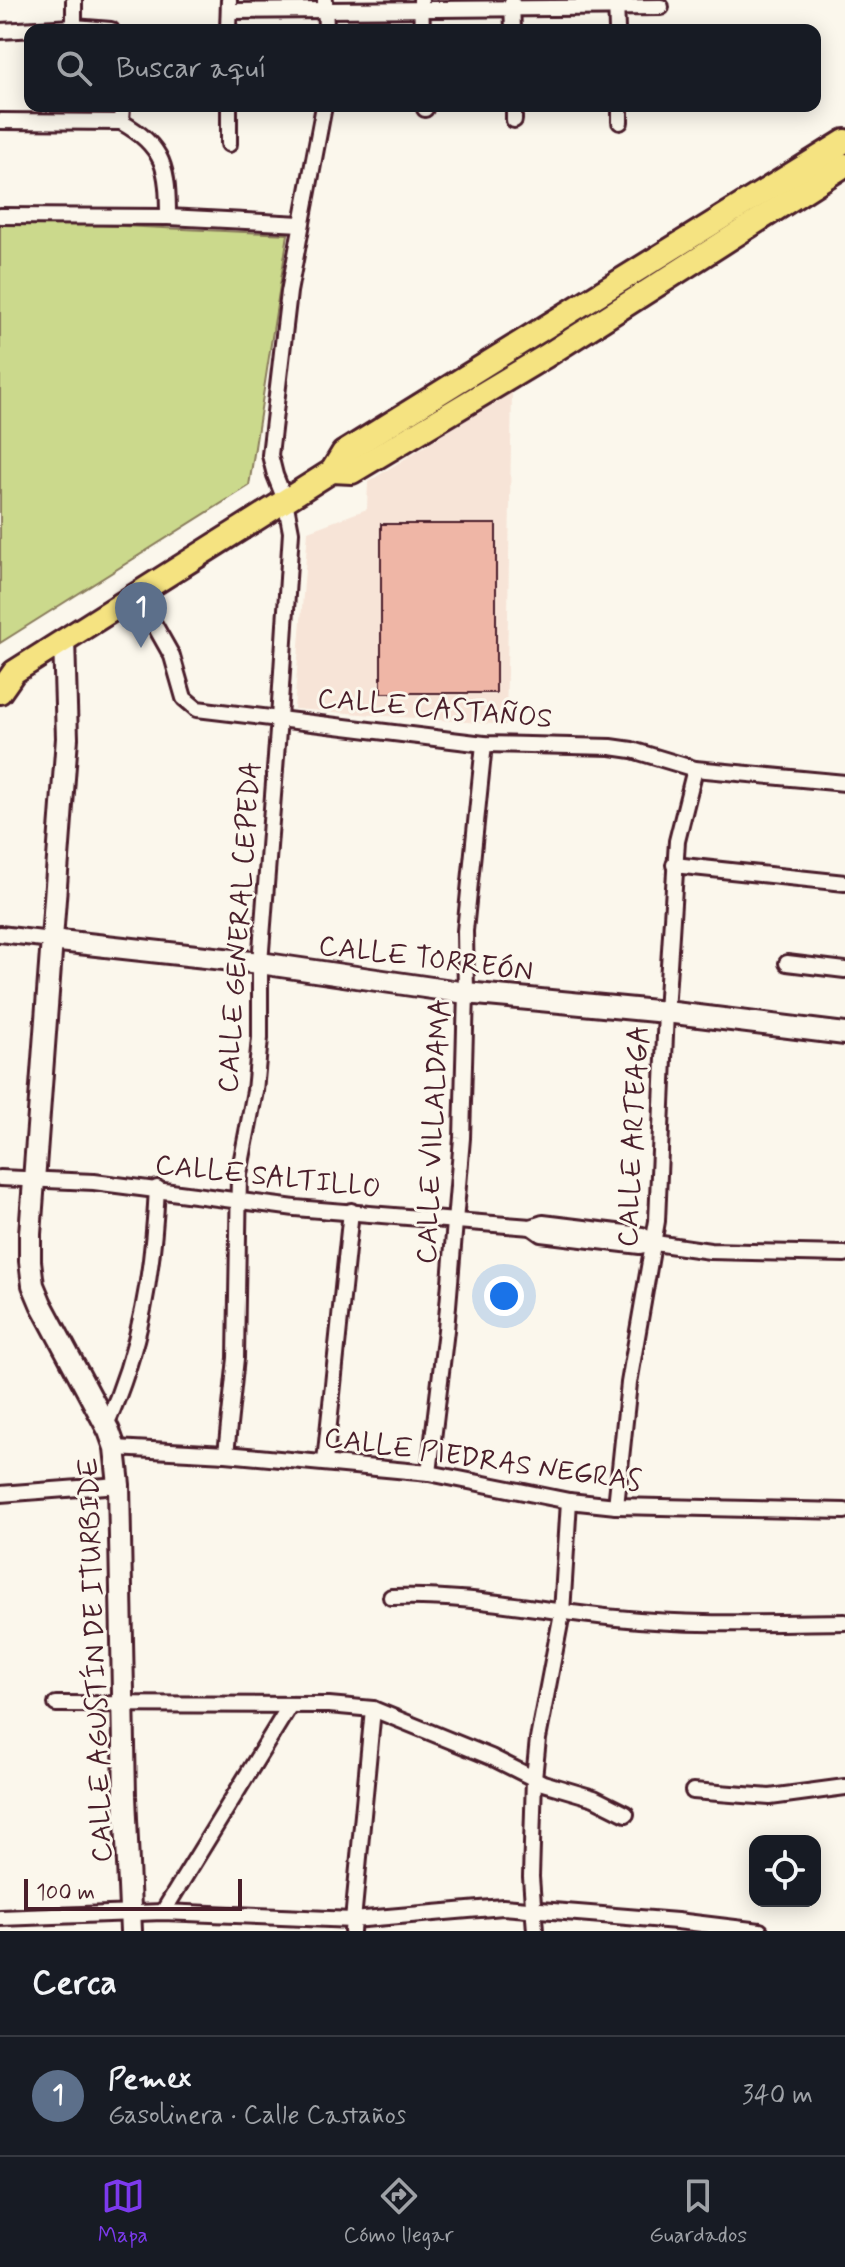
<!DOCTYPE html>
<html lang="es">
<meta charset="utf-8">
<style>
:root{--surface:#171b24;--page:#20242c;--text:#f1f3f6;--muted:#9ea1a6;--line:#363941;--accent:#7c3aed}
body{margin:0;font-family:Mynerve,sans-serif;background:var(--page);color:var(--text)}
.controls{position:absolute;right:24px;bottom:24px;display:grid;overflow:hidden;border-radius:16px;box-shadow:0 4px 20px #0003}
.controls button{width:72px;height:72px;display:grid;place-items:center;padding:0;border:0;border-bottom:2px solid var(--line);background:var(--surface);color:var(--text);font:40px sans-serif}
.scale{position:absolute;left:24px;bottom:20px;width:218px;box-sizing:border-box;padding-left:8px;border:4px solid #4a1f2b;border-top:0;font-size:22px;line-height:28px;white-space:nowrap;color:#4a1f2b;-webkit-text-stroke:6px #fbf7ec;paint-order:stroke}
.you{position:absolute;left:504px;top:1296px;width:28px;height:28px;margin:-20px;border:6px solid #fff;border-radius:50%;background:#1a73e8;box-shadow:0 0 0 12px #1a73e833}
.badge{display:grid;place-items:center;width:52px;height:52px;border-radius:50%;background:var(--accent);color:#fff;font-size:26px;font-weight:700}
.pin{position:absolute;translate:-50% -66px;filter:drop-shadow(0 2px 4px #0008)}
.pin::after{content:'';position:absolute;top:42px;width:28px;height:24px;background:inherit;clip-path:polygon(0 0,100% 0,50% 100%)}
.list{margin:0;padding:0;list-style:none}
h2{display:flex;justify-content:space-between;align-items:center;height:104px;margin:0;padding:0 32px;font-size:34px}
h2 small{font-size:26px;font-weight:400;color:var(--muted)}
.list li{display:grid;grid-template-columns:52px 1fr auto;gap:24px;align-items:center;box-sizing:border-box;height:120px;padding:0 32px;border-top:2px solid var(--line)}
.list b{display:block;font-size:30px;white-space:nowrap}
.list p{margin:0;font-size:26px;white-space:nowrap;color:var(--muted)}
.list em{font-size:26px;font-style:normal;color:var(--muted)}
.icon{flex:none;width:44px;height:44px;fill:none;stroke:currentColor;stroke-width:2;stroke-linecap:round;stroke-linejoin:round}
.map{position:relative;flex:none;width:845px;height:1931px;overflow:hidden}
.search{position:absolute;background:var(--surface);box-shadow:0 4px 20px #0003;left:24px;right:24px;top:24px;height:88px;display:flex;align-items:center;gap:20px;box-sizing:border-box;padding:0 28px;border-radius:16px;color:var(--muted);font-size:30px}
.sheet{height:224px;background:var(--surface)}
nav{display:flex;justify-content:space-around;align-items:center;box-sizing:border-box;height:112px;border-top:2px solid var(--line);background:var(--surface);font-size:22px;color:var(--muted)}
nav a{display:grid;justify-items:center;gap:4px}
nav .on{color:var(--accent)}
.map>svg:first-child{display:block}
.built{fill:#f7e4d7}
.green{fill:#cbd98c;stroke:#8a7c5c;stroke-width:2}
.building{fill:#efb6a6;stroke:#4a1f2b;stroke-width:2}
.lines{fill:none;stroke-linecap:round;stroke-linejoin:round}
.street-casing{stroke:#4a1f2b;stroke-width:20}
.secondary-casing{stroke:#4a1f2b;stroke-width:26}
.primary-casing{stroke:#4a1f2b;stroke-width:28}
.street{stroke:#fbf7ec;stroke-width:14}
.secondary{stroke:#fbf7ec;stroke-width:20}
.primary{stroke:#f5e381;stroke-width:22}
.labels{text-anchor:middle;stroke-width:6;stroke-linejoin:round;paint-order:stroke}
.street-label{font-size:28px;fill:#4a1f2b;stroke:#fbf7ec}
</style>
<div class="map">
<svg width="845" height="1931" viewBox="0 0 845 1931">
<rect width="100%" height="100%" fill="#fbf7ec"/>
<filter id="ink" filterUnits="userSpaceOnUse"><feTurbulence type="fractalNoise" baseFrequency=".0125" numOctaves="2"/><feDisplacementMap in="SourceGraphic" scale="16" xChannelSelector="R" yChannelSelector="G"/><feConvolveMatrix kernelMatrix="1 2 1 2 8 2 1 2 1" color-interpolation-filters="sRGB"/></filter>
<g filter="url(#ink)">
<!-- built -->
<path class="built" d="M 512,391 L 506,725 L 294,709 L 308,531 L 367,509 L 368,482 Z"/>
<!-- green -->
<path class="green" d="M 0,220 L 288,234 L 249,486 L 0,643 Z"/>
<!-- building -->
<rect class="building" x="381" y="524" width="115" height="169"/>
<g class="lines">
<defs>
<g id="street">
<path d="M 74,0 L 74,27"/>
<path d="M 325,0 L 326,30"/>
<path d="M 421,0 L 422,30"/>
<path d="M 616,0 L 617,30"/>
<path d="M 512,2 L 513,30"/>
<path d="M 229,11 L 661,7"/>
<path d="M 228,30 L 229,0"/>
<path d="M 0,31 L 74,27 L 111,30"/>
<path d="M 229,106 L 229,144"/>
<path d="M 425,106 L 425,109"/>
<path d="M 514,106 L 514,120"/>
<path d="M 620,106 L 620,122"/>
<path d="M 0,121 L 121,122 C 165,146 168,170 168,217"/>
<path d="M 121,122 L 122,106"/>
<path d="M 0,216 L 168,217 L 301,224"/>
<path d="M 137,594 L 172,656 L 184,698 L 197,709 L 484,744 L 611,747 L 632,750 L 695,769 L 845,783"/>
<path d="M 674,865 L 845,883"/>
<path d="M 0,934 L 51,940"/>
<path d="M 787,963 L 845,970"/>
<path d="M 0,1178 L 94,1182 L 295,1208 L 531,1227 L 543,1223 L 642,1235 L 655,1243"/>
<path d="M 531,1227 L 541,1234 L 640,1246 L 655,1243 L 710,1251 L 845,1254"/>
<path d="M 106,1425 C 141,1348 153,1272 157,1188"/>
<path d="M 115,1448 L 226,1454 L 429,1473 L 569,1501 L 616,1506 L 845,1511"/>
<path d="M 226,1454 L 236,1358 L 239,1174 L 255,1091 L 260,1038 L 260,963 L 279,718 L 291,532 L 285,500 L 275,475 L 270,455 L 289,292 L 324,106"/>
<path d="M 325,1462 L 351,1211"/>
<path d="M 429,1473 L 446,1330 L 462,1138 L 466,993 L 465,931 L 484,744"/>
<path d="M 0,1494 L 119,1485"/>
<path d="M 616,1506 L 629,1383 L 657,1221 L 666,1012 L 677,841 L 695,769"/>
<path d="M 391,1597 C 467,1594 542,1611 617,1618 C 693,1626 769,1623 845,1622"/>
<path d="M 56,1704 L 329,1705 L 373,1709 L 491,1757 L 543,1783 L 594,1798 L 626,1814"/>
<path d="M 693,1791 L 770,1797 L 845,1787"/>
<path d="M 163,1912 L 290,1705"/>
<path d="M 0,1918 L 163,1912 L 353,1920 L 503,1907 L 677,1921 L 760,1931"/>
<path d="M 352,1931 L 373,1709"/>
<path d="M 535,1931 L 531,1877 L 534,1778 L 538,1739 L 562,1613 L 569,1501"/>
</g>
<g id="secondary">
<path d="M 64,640 L 67,738 L 30,1234 L 30,1261 L 33,1285 L 41,1304 L 109,1431 L 115,1448 L 119,1485 L 125,1796 L 131,1931"/>
<path d="M 51,940 L 260,963 L 466,993 L 666,1012 L 845,1034"/>
</g>
<g id="primary">
<path d="M 332,471 L 352,472 L 546,356 L 845,165"/>
<path d="M 0,692 L 14,672 L 332,471 L 343,453 L 845,141"/>
</g>
</defs>
<!-- street casing -->
<use href="#street" class="street-casing"/>
<!-- secondary casing -->
<use href="#secondary" class="secondary-casing"/>
<!-- primary casing -->
<use href="#primary" class="primary-casing"/>
<!-- street -->
<use href="#street" class="street"/>
<!-- secondary -->
<use href="#secondary" class="secondary"/>
<!-- primary -->
<use href="#primary" class="primary"/>
</g>
</g>
<g class="labels">
<!-- street labels -->
<g class="street-label">
<text transform="translate(435 707) rotate(5)" y="10">CALLE CASTAÑOS</text>
<text transform="translate(238 927) rotate(-86)" y="10">CALLE GENERAL CEPEDA</text>
<text transform="translate(426 957) rotate(7)" y="10">CALLE TORREÓN</text>
<text transform="translate(432 1131) rotate(-87)" y="10">CALLE VILLALDAMA</text>
<text transform="translate(632 1136) rotate(-87)" y="10">CALLE ARTEAGA</text>
<text transform="translate(268 1175) rotate(6)" y="10">CALLE SALTILLO</text>
<text transform="translate(483 1458) rotate(8)" y="10">CALLE PIEDRAS NEGRAS</text>
<text transform="translate(94 1660) rotate(-92)" y="10">CALLE AGUSTÍN DE ITURBIDE</text>
</g>
</g>
</svg>
<div class="controls">
<button><svg class="icon" aria-label="locate" viewBox="0 0 24 24"><circle cx="12" cy="12" r="6"/><path d="M12 2v4M12 18v4M2 12h4M18 12h4"/></svg></button>
</div>
<div class="scale">100 m</div>
<div class="you"></div>
<div class="pin badge" style="left:141px;top:648px;background:#5c6f8a">1</div>
<div class="search"><svg class="icon" aria-label="search" viewBox="0 0 24 24"><circle cx="10" cy="10" r="6"/><path d="M15 15l6 6"/></svg>Buscar aquí</div>
</div>
<section class="sheet">
<h2>Cerca<small></small></h2>
<ul class="list">
<li><span class="badge" style="background:#5c6f8a">1</span><div><b>Pemex</b><p>Gasolinera · Calle Castaños</p></div><em>340 m</em></li>
</ul>
</section>
<nav>
<a class="on"><svg class="icon" aria-label="map" viewBox="0 0 24 24"><path d="M3 6l6-2 6 2 6-2v14l-6 2-6-2-6 2zM9 4v14M15 6v14"/></svg>Mapa</a>
<a><svg class="icon" aria-label="directions" viewBox="0 0 24 24"><path d="M12 3l9 9-9 9-9-9zM9 14v-3h6M13 9l2 2-2 2"/></svg>Cómo llegar</a>
<a><svg class="icon" aria-label="saved" viewBox="0 0 24 24"><path d="M7 4h10v16l-5-4-5 4z"/></svg>Guardados</a>
</nav>
